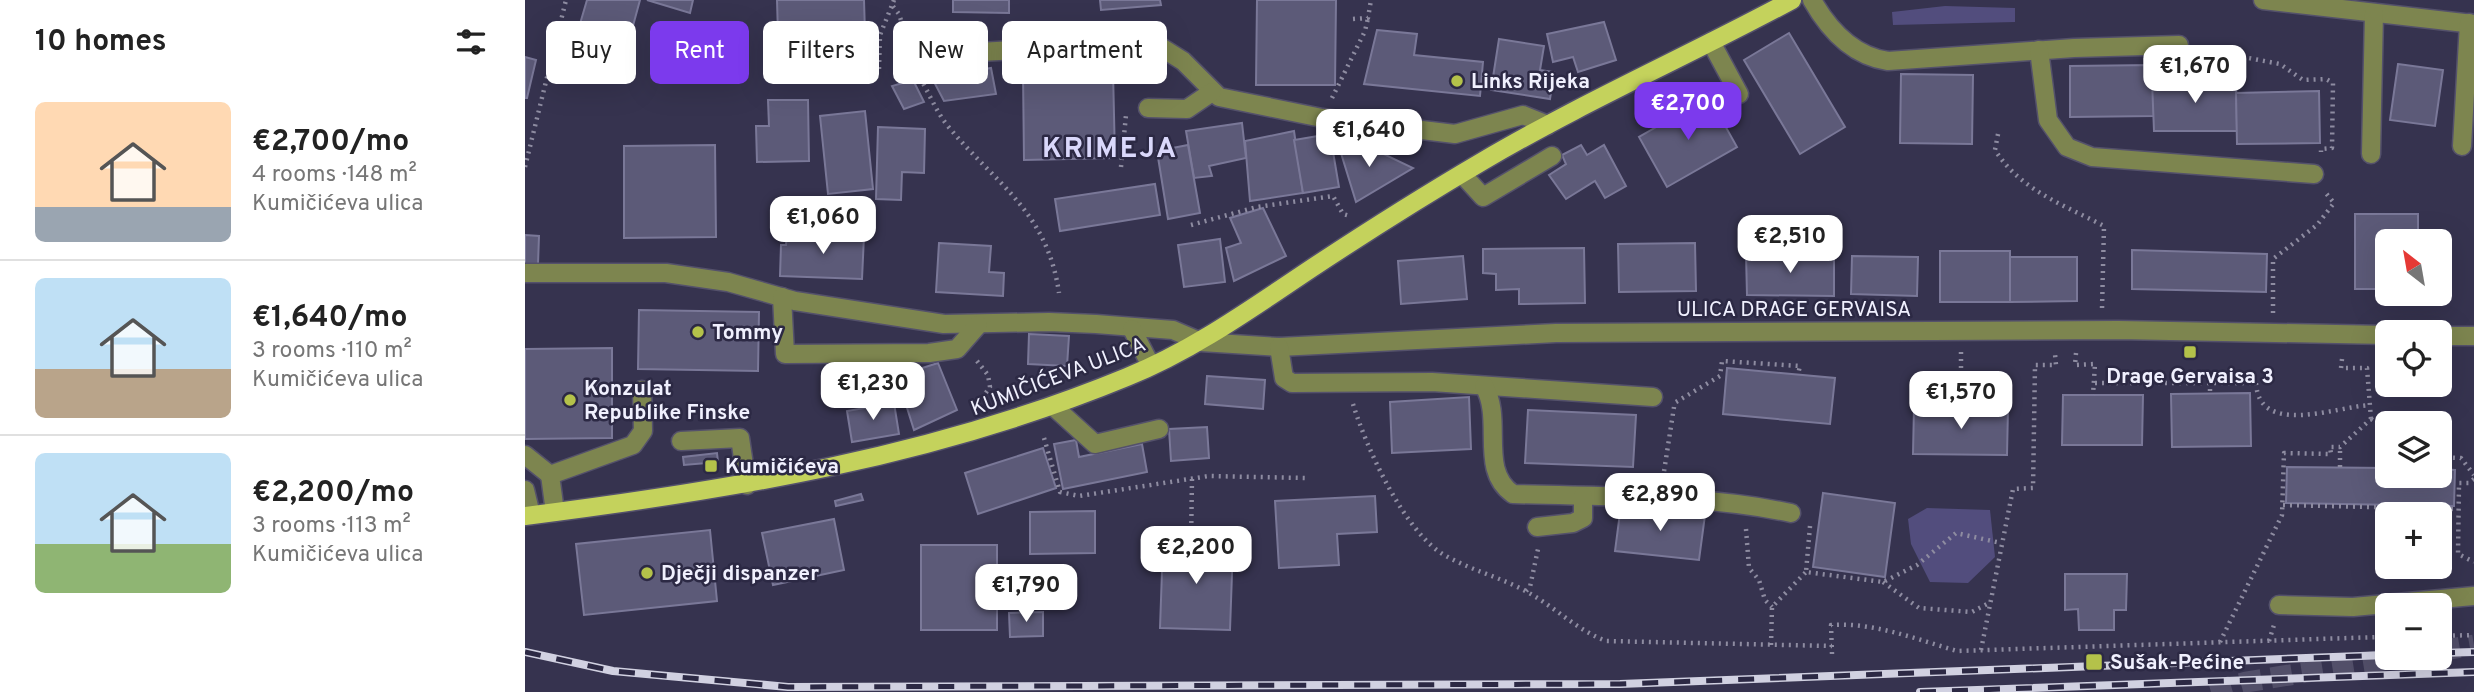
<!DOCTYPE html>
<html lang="en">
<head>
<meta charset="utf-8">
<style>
	:root { --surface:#fff; --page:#f2f2f2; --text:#222; --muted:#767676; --line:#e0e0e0; --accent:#7c3aed }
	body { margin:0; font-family:Overpass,sans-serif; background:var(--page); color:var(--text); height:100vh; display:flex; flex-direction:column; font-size:26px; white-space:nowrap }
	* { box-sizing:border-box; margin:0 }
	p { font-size:23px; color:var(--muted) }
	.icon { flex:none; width:38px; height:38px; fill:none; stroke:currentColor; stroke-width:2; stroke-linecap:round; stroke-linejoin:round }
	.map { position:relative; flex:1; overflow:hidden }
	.sheet { display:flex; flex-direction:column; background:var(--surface); width:525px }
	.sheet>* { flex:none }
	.hud { position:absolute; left:21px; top:21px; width:665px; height:63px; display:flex; gap:14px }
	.needle { width:46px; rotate:329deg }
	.fabs { position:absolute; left:1850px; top:229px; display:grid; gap:14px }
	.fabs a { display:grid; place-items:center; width:77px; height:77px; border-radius:10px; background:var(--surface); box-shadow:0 7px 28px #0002; font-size:35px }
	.price { position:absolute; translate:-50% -60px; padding:0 16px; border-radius:14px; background:#fff; color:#222; font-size:23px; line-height:46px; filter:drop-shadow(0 2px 4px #0008) }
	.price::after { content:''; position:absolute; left:50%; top:42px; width:21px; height:16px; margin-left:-10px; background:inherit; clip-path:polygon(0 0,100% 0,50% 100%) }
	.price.current { background:var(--accent); color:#fff }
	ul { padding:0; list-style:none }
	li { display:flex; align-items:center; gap:21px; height:175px; padding:0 35px }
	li+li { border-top:2px solid var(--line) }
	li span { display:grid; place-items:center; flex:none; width:196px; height:140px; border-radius:10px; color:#555 }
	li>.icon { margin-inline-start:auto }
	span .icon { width:84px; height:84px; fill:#fffc; stroke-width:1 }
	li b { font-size:30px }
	h2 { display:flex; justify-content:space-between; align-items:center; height:84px; padding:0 35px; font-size:30px }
	.chip { padding:0 24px; border-radius:10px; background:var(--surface); box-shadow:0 7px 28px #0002; font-size:24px; line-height:63px }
	.chip.current { background:var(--accent); color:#fff }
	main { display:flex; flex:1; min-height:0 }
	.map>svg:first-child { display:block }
</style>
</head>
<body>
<main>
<section class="sheet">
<h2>10 homes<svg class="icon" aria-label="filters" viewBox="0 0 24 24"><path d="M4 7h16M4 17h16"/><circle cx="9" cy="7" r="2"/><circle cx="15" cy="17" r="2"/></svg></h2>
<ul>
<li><span style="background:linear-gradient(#ffd9b3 75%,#9aa5b1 0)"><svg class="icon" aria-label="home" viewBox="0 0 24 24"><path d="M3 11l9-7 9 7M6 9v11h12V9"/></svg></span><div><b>€2,700/mo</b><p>4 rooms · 148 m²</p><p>Kumičićeva ulica</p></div></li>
<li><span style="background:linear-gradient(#bfe0f5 65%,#b9a48a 0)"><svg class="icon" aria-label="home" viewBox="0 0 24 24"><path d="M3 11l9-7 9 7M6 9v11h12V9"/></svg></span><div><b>€1,640/mo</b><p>3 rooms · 110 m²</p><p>Kumičićeva ulica</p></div></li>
<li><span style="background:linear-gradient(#bfe0f5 65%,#8fb573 0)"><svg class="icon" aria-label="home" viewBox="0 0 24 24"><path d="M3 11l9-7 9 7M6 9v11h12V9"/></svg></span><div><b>€2,200/mo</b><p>3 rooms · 113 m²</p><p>Kumičićeva ulica</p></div></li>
</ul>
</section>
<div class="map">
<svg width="1949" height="692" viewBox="0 0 1949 692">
	<rect width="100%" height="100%" fill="#36334f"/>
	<g fill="#524d7d">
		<path d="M1420,6L1490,8V22L1368,25L1367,12Z"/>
		<path d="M1402,508L1465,510L1470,557L1443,583L1405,582L1386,544L1383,519Z"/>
	</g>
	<g fill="#5c5a78" stroke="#7a7898" stroke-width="2">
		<path d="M62,0H115L102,48L52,34Z"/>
		<path d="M122,0H168L165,13Z"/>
		<path d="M252,0H339L341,67L254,70Z"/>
		<path d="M428,0H484V13L428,12Z"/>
		<path d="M575,0H635L636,5L576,10Z"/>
		<path d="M732,0H811L810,85H731Z"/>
		<path d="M1079,22L1091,60L1053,72L1048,57L1028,62L1022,34Z"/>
		<path d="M205,28L206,60L182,61V75L158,76L156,30Z"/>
		<path d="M852,30L892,34L889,55L958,62L955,96L839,84Z"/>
		<path d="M1264,33L1320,127L1275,154L1219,60Z"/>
		<path d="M974,39L1019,46L1015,70L1029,72L1025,99L966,90Z"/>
		<path d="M0,57L11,60L2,98H0Z"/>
		<path d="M1873,64L1918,70L1910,126L1865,120Z"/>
		<path d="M1627,65L1629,116L1545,117V66Z"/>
		<path d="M466,68L471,94L419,101L407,78Z"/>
		<path d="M588,71L590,158L499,160L498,73Z"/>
		<path d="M1376,74L1448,75L1447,144L1375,143Z"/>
		<path d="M1711,79L1712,131H1629L1627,80Z"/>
		<path d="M388,80L399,102L379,109L367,86Z"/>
		<path d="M1794,91L1795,143L1712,144L1711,93Z"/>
		<path d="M1184,97L1212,147L1142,187L1114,137Z"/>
		<path d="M243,100H283L284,161L232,162L231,126H244Z"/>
		<path d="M340,111L348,189L303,194L295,116Z"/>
		<path d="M717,123L721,158L684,166L687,176L669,178L661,131Z"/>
		<path d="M353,127L400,129L399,173L377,172L376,200L351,199Z"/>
		<path d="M769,131L778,193L725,201L720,141Z"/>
		<path d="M805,134L814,187L778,193L769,140Z"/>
		<path d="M812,140L844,147L888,168L831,202Z"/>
		<path d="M190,145L191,237L99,238V146Z"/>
		<path d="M663,145L675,213L643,219L632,151Z"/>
		<path d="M1056,145L1062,155L1079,145L1101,186L1080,198L1070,181L1041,199L1024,175L1041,164L1037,155Z"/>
		<path d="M630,184L635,215L535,231L530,199Z"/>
		<path d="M738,208L761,256L709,281L701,248L716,243L705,218Z"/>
		<path d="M1830,214H1893V242H1862V289H1830Z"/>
		<path d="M262,233L339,236L337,279L255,276L256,245H261Z"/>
		<path d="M0,235L14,236L13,264H0Z"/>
		<path d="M695,239L700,282L659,287L653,245Z"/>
		<path d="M414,243L466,246L464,272L479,273L478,296L411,292Z"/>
		<path d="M1170,243L1171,291L1094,292L1093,244Z"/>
		<path d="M1059,248L1060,303L994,304V289L971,290V274L958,273V249Z"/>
		<path d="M1607,250L1742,254L1741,292L1607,289Z"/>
		<rect x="1415" y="251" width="70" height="51"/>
		<path d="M1221,254H1309V296L1222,295Z"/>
		<path d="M938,256L942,299L876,304L873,261Z"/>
		<path d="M1327,256L1393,257L1392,296L1326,294Z"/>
		<path d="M1485,257H1552V301L1485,302Z"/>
		<path d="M114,310L234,312L233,371L113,369Z"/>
		<path d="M504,334L544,336L542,366L503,364Z"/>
		<path d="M87,348V438L0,439V349Z"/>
		<path d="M413,363L432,410L389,430L372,376Z"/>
		<path d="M1202,368L1310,378L1305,424L1198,414Z"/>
		<path d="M682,376L740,380L738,409L680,404Z"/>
		<path d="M1725,393L1726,446L1647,447L1646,394Z"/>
		<path d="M1538,395H1618L1617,445H1537Z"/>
		<path d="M944,397L946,449L867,453L865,402Z"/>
		<path d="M369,403L374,434L327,442L322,411Z"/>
		<path d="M1389,407L1483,408L1482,455L1388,454Z"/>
		<path d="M1003,410L1111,415L1108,467L1000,463Z"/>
		<path d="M682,427L684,458L646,461L644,429Z"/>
		<path d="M551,440L554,457L617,444L622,472L538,489L529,444Z"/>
		<path d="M518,448L531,488L453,514L440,473Z"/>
		<path d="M192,453L193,462L159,465L158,457Z"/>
		<path d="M1762,467L1862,468V476H1914V469L1930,470L1929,506L1761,503Z"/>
		<path d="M1298,493L1370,503L1360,577L1288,567Z"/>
		<path d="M336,494L338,500L311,506L310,501Z"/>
		<path d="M850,496L852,532L812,534L814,565L754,568L750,501Z"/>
		<path d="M1096,505L1180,515L1174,560L1090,551Z"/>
		<path d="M570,511V553L505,554V512Z"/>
		<path d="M309,519L319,570L248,585L237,533Z"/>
		<path d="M185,530L192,601L59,615L51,544Z"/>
		<path d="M638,543L708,545L705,630L635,628Z"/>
		<rect x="396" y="545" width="76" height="85"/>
		<path d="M1540,574H1602L1601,610H1589V630H1554L1553,609L1540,610Z"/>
		<path d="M518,612V636L485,637L484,613Z"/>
	</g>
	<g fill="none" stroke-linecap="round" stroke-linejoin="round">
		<g stroke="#524f69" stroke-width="21" stroke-dasharray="21 10" stroke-linecap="butt">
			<path d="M1914,651L1949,645"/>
			<path d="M1686,692L1721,682L1870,658"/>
		</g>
		<defs>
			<g id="minor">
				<path d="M1287,0C1304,30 1328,56 1363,61L1549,48L1654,45"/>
				<path d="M1738,0L1949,24"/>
				<path d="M1186,42L1214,94"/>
				<path d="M1514,50L1523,120L1542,147L1567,157L1789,174"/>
				<path d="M401,55L616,43L634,46L658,61L694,97L797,118L930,134L998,115L1023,125"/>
				<path d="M623,108L662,109L687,92"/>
				<path d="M1937,146L1944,23"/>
				<path d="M1846,154L1849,13"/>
				<path d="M937,174L958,197L1027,156"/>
				<path d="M0,273H141L203,282L270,301L419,324L524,322L571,324L648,330L676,342L754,347L1031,333L1593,330L1862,335"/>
				<path d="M257,297L260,354L404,353L432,349L453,325"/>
				<path d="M607,329L626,366"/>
				<path d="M1914,336H1949"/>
				<path d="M754,347L759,378L767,383L907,382L1128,397"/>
				<path d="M959,386C979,420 953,470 988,494C1081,497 1175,494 1266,513"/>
				<path d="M528,406L570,444L634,429"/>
				<path d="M156,441L215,438L222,485"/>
				<path d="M0,455L25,475"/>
				<path d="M0,490L6,515"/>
				<path d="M30,512L25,475L108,445L118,431L117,390"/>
				<path d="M1012,527L1048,523L1058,518V496"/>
				<path d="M1754,605L1828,607L1949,596"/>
			</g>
			<path id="major" d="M0,516C206,490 408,457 602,377C669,350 727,308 787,268C843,231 900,195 958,161C1058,102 1165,55 1267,0"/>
		</defs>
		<use href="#minor" stroke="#54516b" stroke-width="21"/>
		<use href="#major" stroke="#54516b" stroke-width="21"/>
		<g stroke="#8e8ca1" stroke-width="4.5" stroke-dasharray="2 5" stroke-linecap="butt">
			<path d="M369,0L367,5L374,14L383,43"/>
			<path d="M828,19L843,18L846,0"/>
			<path d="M1676,49L1755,64L1778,80L1801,79L1808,83L1807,148L1796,149V152"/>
			<path d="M354,69L355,35L367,5"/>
			<path d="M395,78C404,93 411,111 422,125C470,184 522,210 534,293"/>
			<path d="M807,98L840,31L843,18"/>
			<path d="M1473,134L1470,150C1495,190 1539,205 1579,226L1577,309"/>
			<path d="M0,167L41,0"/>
			<path d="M596,167L601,115"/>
			<path d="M666,225L732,207L808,196L818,214L825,216"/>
			<path d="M1748,313V259L1792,225L1809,203L1800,192"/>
			<path d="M1436,352V407"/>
			<path d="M1551,353L1550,365L1570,364L1568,395"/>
			<path d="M1817,359L1816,368H1842L1846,419"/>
			<path d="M452,361L463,375L465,387L453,404"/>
			<path d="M1685,382V394"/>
			<path d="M1570,383H1731C1734,437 1810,407 1845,405"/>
			<path d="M1151,402L1195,376L1197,361L1275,366L1273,374"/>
			<path d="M828,404C841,447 880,534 921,556C948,571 978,578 1004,593C1031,608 1052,630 1081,641L1307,646"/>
			<path d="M1846,419L1862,429"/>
			<path d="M519,438L535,492L554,496L684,476L782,478"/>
			<path d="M1914,457L1936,458L1949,475"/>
			<path d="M1815,467V447"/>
			<path d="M1138,478L1149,407"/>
			<path d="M1949,479L1944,483H1934L1933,554L1949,562"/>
			<path d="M1758,505L1933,509"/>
			<path d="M1285,526L1281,572L1358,582L1392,565L1431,533L1476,543"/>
			<path d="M1221,529L1224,568L1234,580L1240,600L1247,607"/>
			<path d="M666,544L667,478"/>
			<path d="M1358,582L1394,608L1447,612L1464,603"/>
			<path d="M1001,591L1005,587L1013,549"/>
			<path d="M1853,625L1854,637H1862"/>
			<path d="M1914,636L1949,635"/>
			<path d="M1744,641L1749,625"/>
			<path d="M1695,642L1757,515L1759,453L1806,454L1805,447H1815L1846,419"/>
			<path d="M1246,645L1247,607L1281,572"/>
			<path d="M1456,650L1488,489L1508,488L1510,365H1531L1530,354"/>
			<path d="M1307,654L1306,625C1348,622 1391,639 1432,651L1854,637"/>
		</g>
		<use href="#minor" stroke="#7d854f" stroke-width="18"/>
		<use href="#major" stroke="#c4d25c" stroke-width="18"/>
		<defs>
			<g id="rail">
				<path d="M0,652L88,671L263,687L1095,684L1862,655"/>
				<path d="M1914,653L1949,652"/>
				<path d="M1395,692L1949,672"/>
			</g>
		</defs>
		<use href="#rail" stroke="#d1d1e1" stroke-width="8"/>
		<use href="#rail" stroke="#2c2944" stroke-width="5" stroke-dasharray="16" stroke-linecap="butt"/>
	</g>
	<g fill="#b4c24a" stroke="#2c2944" stroke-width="2.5">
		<circle cx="932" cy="81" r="7"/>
		<circle cx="173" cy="332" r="7"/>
		<rect x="1658" y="345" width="14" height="14" rx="3.5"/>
		<circle cx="45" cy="400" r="7"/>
		<rect x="179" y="459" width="14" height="14" rx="3.5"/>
		<circle cx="122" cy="573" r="7"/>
		<rect x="1560" y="653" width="18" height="18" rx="3.5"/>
	</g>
	<g text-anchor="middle" stroke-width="5" stroke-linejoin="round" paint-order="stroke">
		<g font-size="21" font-weight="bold" fill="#f0f0fe" stroke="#2c2944" text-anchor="start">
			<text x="946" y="88">Links Rijeka</text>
			<text x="187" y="339">Tommy</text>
			<text x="1665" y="383" text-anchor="middle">Drage Gervaisa 3</text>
			<text x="59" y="395">Konzulat<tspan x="59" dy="24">Republike Finske</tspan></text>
			<text x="200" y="473">Kumičićeva</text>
			<text x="136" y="580">Dječji dispanzer</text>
			<text x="1585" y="669">Sušak-Pećine</text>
		</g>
		<g font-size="21" fill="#f0f0fe" stroke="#2c2944">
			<text x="1269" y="316">ULICA DRAGE GERVAISA</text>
			<text transform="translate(533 376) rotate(-21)" y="7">KUMIČIĆEVA ULICA</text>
		</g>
		<g font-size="28" font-weight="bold" letter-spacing="2" fill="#dad8fb" stroke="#2c2944">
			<text x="585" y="157">KRIMEJA</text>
		</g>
	</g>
</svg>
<div class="fabs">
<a><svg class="needle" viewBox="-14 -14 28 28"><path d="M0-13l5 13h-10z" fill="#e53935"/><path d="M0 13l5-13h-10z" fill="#767676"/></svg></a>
<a><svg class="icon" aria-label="locate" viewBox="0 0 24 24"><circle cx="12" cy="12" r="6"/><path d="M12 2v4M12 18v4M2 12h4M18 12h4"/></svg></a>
<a><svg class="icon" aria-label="layers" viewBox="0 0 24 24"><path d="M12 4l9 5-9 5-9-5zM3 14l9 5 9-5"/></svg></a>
<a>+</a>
<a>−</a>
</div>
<b class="price" style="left:1670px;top:105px">€1,670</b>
<b class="price current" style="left:1163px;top:142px">€2,700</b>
<b class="price" style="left:844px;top:169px">€1,640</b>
<b class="price" style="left:298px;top:256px">€1,060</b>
<b class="price" style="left:1265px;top:275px">€2,510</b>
<b class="price" style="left:348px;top:422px">€1,230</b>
<b class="price" style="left:1436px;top:431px">€1,570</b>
<b class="price" style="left:1135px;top:533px">€2,890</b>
<b class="price" style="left:671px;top:586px">€2,200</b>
<b class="price" style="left:501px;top:624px">€1,790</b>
<div class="hud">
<a class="chip">Buy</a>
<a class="chip current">Rent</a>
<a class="chip">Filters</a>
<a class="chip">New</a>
<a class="chip">Apartment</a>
</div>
</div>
</main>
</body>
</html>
